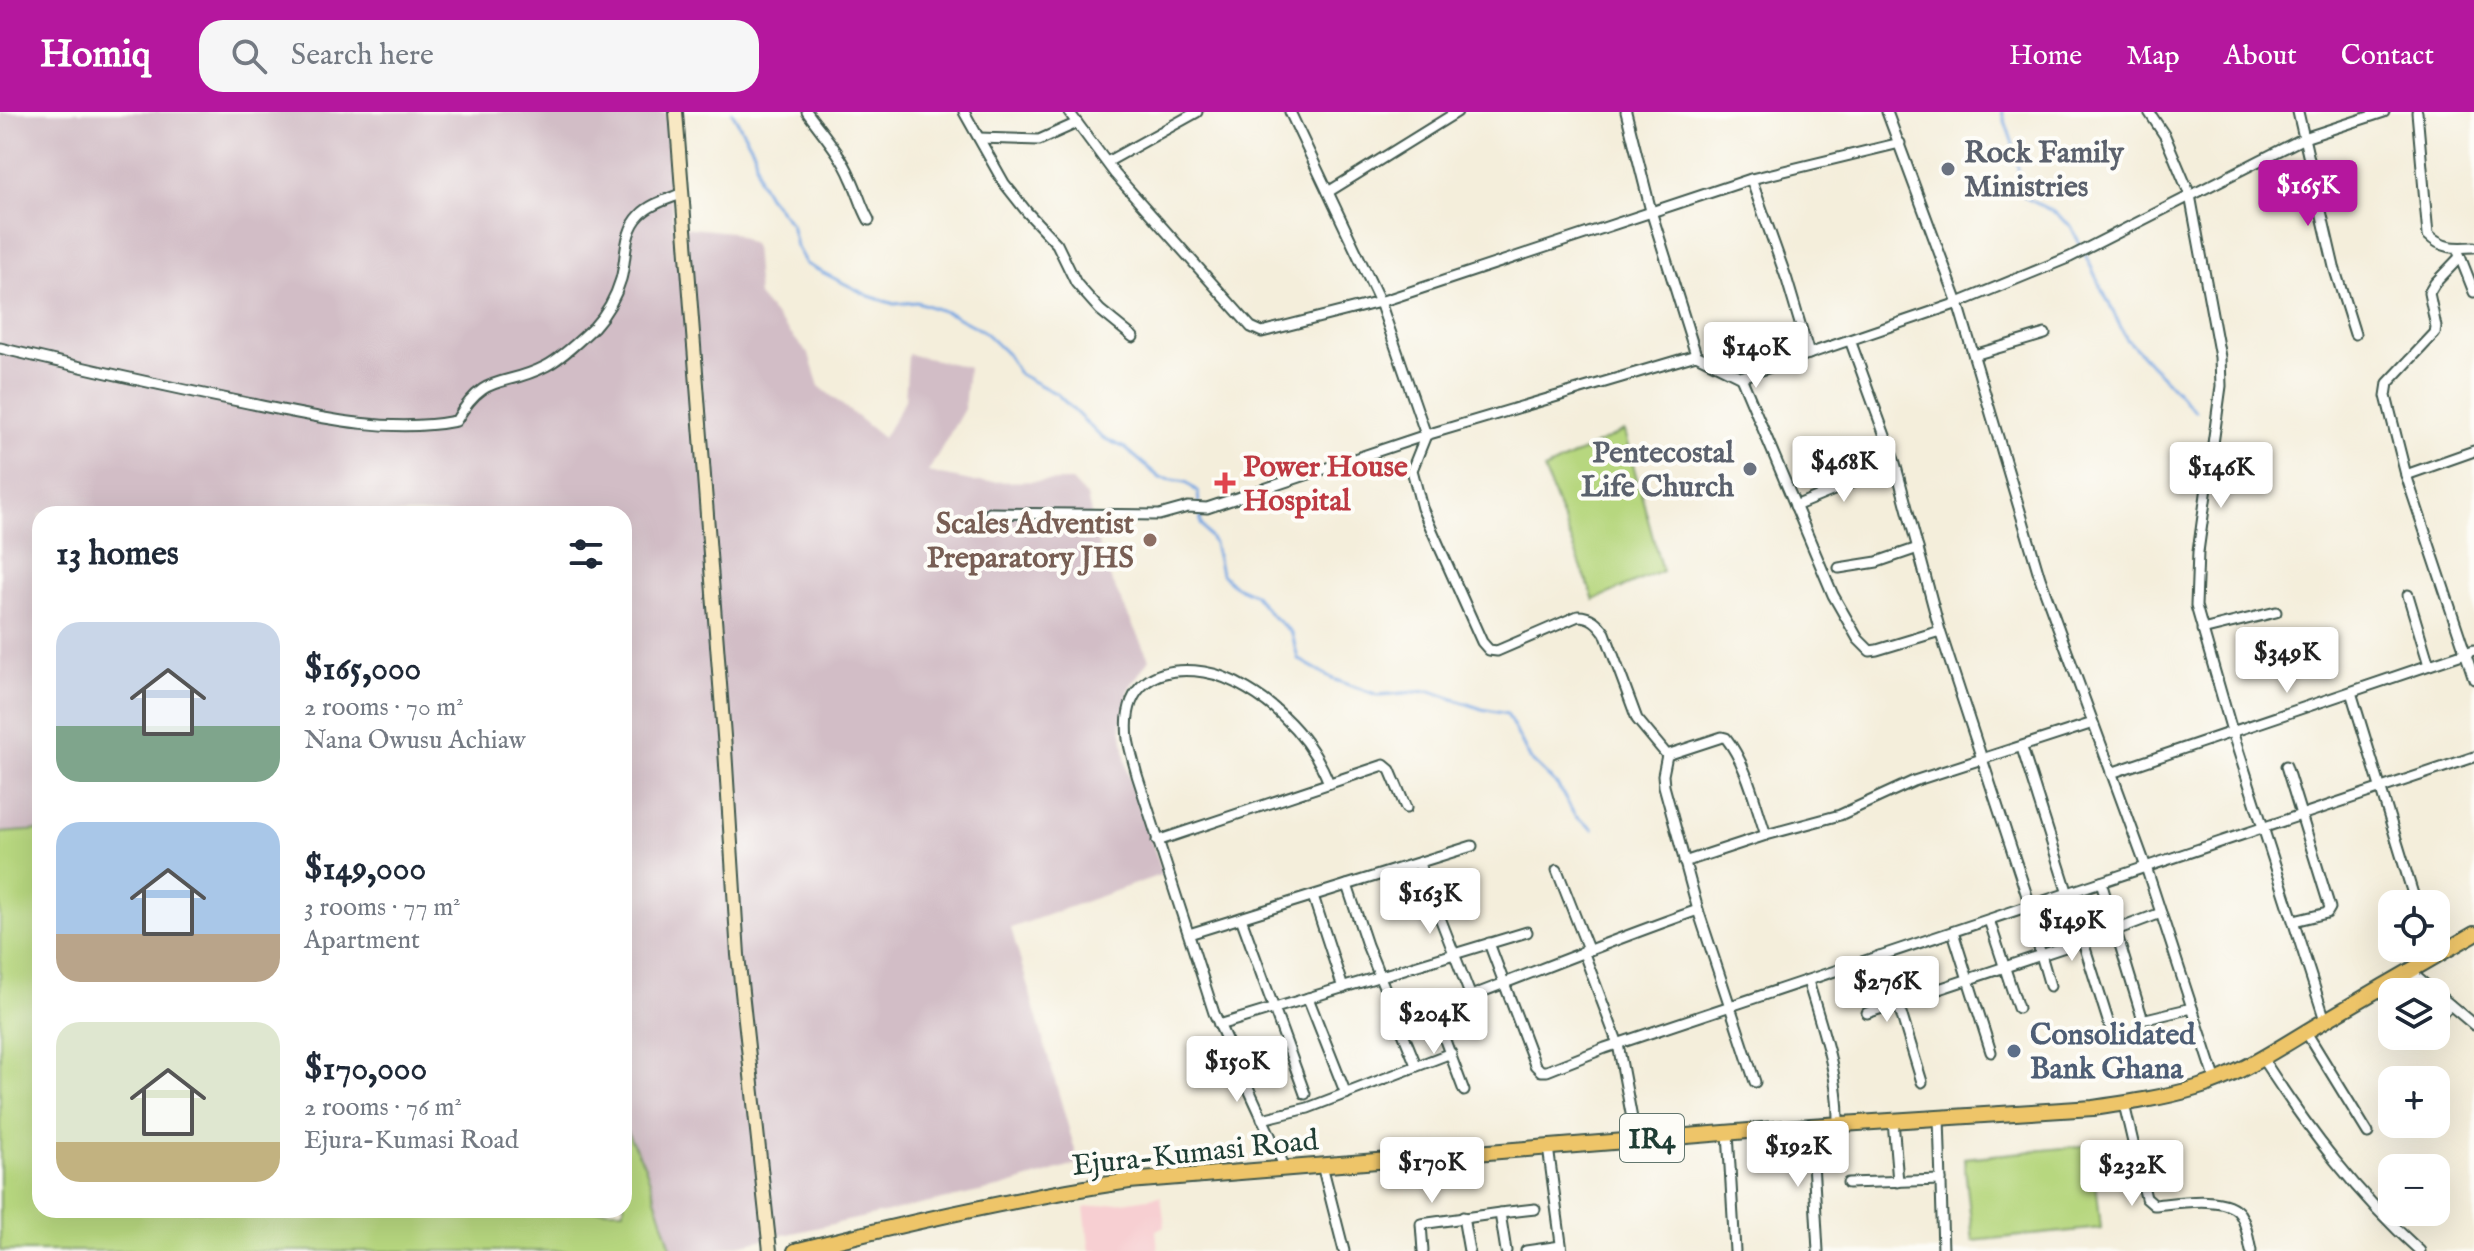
<!DOCTYPE html>
<html lang="en">
<head>
<meta charset="utf-8">
<style>
	:root { --surface:#fff; --page:#f6f6f7; --text:#1f2937; --muted:#747a83; --accent:#b5179e }
	body { margin:0; font-family:"IM FELL English",serif; background:var(--page); color:var(--text); height:100vh; display:flex; flex-direction:column; font-size:30px; white-space:nowrap }
	* { box-sizing:border-box; margin:0 }
	p { font-size:26px; color:var(--muted) }
	.icon { flex:none; width:44px; height:44px; fill:none; stroke:currentColor; stroke-width:2; stroke-linecap:round; stroke-linejoin:round }
	.map { position:relative; flex:1; overflow:hidden }
	.panel { position:absolute; left:32px; top:394px; width:600px; height:712px; display:flex; flex-direction:column; background:var(--surface); border-radius:24px; box-shadow:0 8px 32px #0002 }
	.panel>* { flex:none }
	.fabs { position:absolute; left:2378px; top:778px; display:grid; gap:16px }
	.fabs a { display:grid; place-items:center; width:72px; height:72px; border-radius:16px; background:var(--surface); box-shadow:0 8px 32px #0002; font-size:40px }
	.price { position:absolute; translate:-50% -68px; padding:0 18px; border-radius:8px; background:#fff; color:#222; font-size:26px; line-height:52px; filter:drop-shadow(0 2px 4px #0008) }
	.price::after { content:''; position:absolute; left:50%; top:48px; width:24px; height:18px; margin-left:-12px; background:inherit; clip-path:polygon(0 0,100% 0,50% 100%) }
	.price.on { background:var(--accent); color:#fff }
	ul { padding:0; list-style:none }
	li { display:flex; align-items:center; gap:24px; height:200px; padding:0 24px }
	li span { display:grid; place-items:center; flex:none; width:224px; height:160px; border-radius:24px; color:#555 }
	li>.icon { margin-inline-start:auto }
	span .icon { width:96px; height:96px; fill:#fffc; stroke-width:1 }
	li b { font-size:34px }
	h2 { display:flex; justify-content:space-between; align-items:center; height:96px; padding:0 24px; font-size:34px }
	header { display:flex; align-items:center; gap:48px; box-sizing:border-box; height:112px; padding:0 40px; background:var(--accent); color:#fff }
	header strong { font-size:38px }
	nav { display:flex; gap:44px; margin-inline-start:auto; font-size:28px }
	.search { width:560px; height:72px; background:var(--page); display:flex; align-items:center; gap:20px; box-sizing:border-box; padding:0 28px; border-radius:24px; color:var(--muted); font-size:30px }
	.map>svg:first-child { display:block }
</style>
</head>
<body>
<header>
<strong>Homiq</strong>
<div class="search"><svg class="icon" aria-label="search" viewBox="0 0 24 24"><circle cx="10" cy="10" r="6"/><path d="M15 15l6 6"/></svg>Search here</div>
<nav><a>Home</a><a>Map</a><a>About</a><a>Contact</a></nav>
</header>
<div class="map">
<svg width="2474" height="1139" viewBox="0 0 2474 1139">
	<rect width="100%" height="100%" fill="#fdfcf7"/>
	<filter id="ink" filterUnits="userSpaceOnUse"><feTurbulence type="fractalNoise" baseFrequency=".0125" numOctaves="2"/><feDisplacementMap in="SourceGraphic" scale="16" xChannelSelector="R" yChannelSelector="G"/><feConvolveMatrix kernelMatrix="1 2 1 2 8 2 1 2 1" color-interpolation-filters="sRGB"/></filter>
	<filter id="wash" filterUnits="userSpaceOnUse"><feTurbulence type="fractalNoise" baseFrequency=".006" numOctaves="4" result="noise"/><feDisplacementMap in="SourceGraphic" scale="32" xChannelSelector="R" yChannelSelector="G"/><feGaussianBlur stdDeviation="1.8" result="paint"/><feColorMatrix in="noise" values="0 0 0 0 0 0 0 0 0 0 0 0 0 0 0 0 0 1.4 0 .05"/><feComposite in="paint" operator="in"/></filter>
	<g filter="url(#wash)">
		<rect width="100%" height="100%" fill="#f4eedb"/>
		<path fill="#f7cfd2" d="M1161,1084L1165,1114L1156,1118L1158,1139H1090L1084,1096Z"/>
		<path fill="#d2bdc6" d="M0,0H666L673,114L731,120L754,133L758,184L809,243L819,274L883,326L905,288L908,242L968,255L964,297L928,360L975,370L1072,369L1087,385L1103,451L1149,547L1130,575L1121,612L1127,659L1163,762L1011,816L1079,1052L1002,1075L711,1139H672L645,1054L624,1015V402H40V718L0,721Z"/>
		<g fill="#b7d77f" stroke="#6b8a5a" stroke-width="2">
			<path d="M1624,319L1662,459L1594,488L1544,358Z"/>
			<path d="M40,718V1098H624V1015L645,1054L672,1139H0V721Z"/>
			<path d="M2092,1033L2101,1116L1973,1129L1964,1046Z"/>
		</g>
		<g fill="none" stroke-linecap="round" stroke-linejoin="round">
			<g stroke="#78a7e2" stroke-width="3">
				<path d="M732,0L754,39L759,68L768,84L791,112L796,134L806,152L869,184L894,192L917,190L951,202L983,219L1007,242L1019,262L1057,282L1101,325L1125,336L1160,366L1186,370L1198,380L1199,392"/>
				<path d="M2002,0L2013,32L2024,85L2054,100L2071,114L2126,226L2195,299"/>
				<path d="M1200,399L1201,412L1214,431L1221,461L1233,473L1254,482L1271,503L1292,521L1298,547L1335,568L1378,583L1430,579L1482,597L1507,602L1530,647L1558,674L1575,704L1593,717"/>
			</g>
		</g>
	</g>
	<g filter="url(#ink)">
		<g fill="none" stroke-linecap="round" stroke-linejoin="round">
			<defs>
				<g id="street">
					<path d="M807,0C822,21 841,42 851,66C858,80 861,94 869,108"/>
					<path d="M964,0L1004,71L1027,100L1057,132L1076,171L1100,198L1133,225"/>
					<path d="M1069,0L1115,62L1251,215L1262,220L1380,190L1751,67L1900,31"/>
					<path d="M1290,0L1380,190L1426,323L1412,358L1422,396L1482,530L1489,538L1497,539L1578,504C1591,504 1598,511 1605,521L1637,607L1667,643L1663,663L1664,674L1698,798L1755,970"/>
					<path d="M1626,0L1651,99L1696,243"/>
					<path d="M1887,0L1958,191L2040,466L2146,755L2216,969"/>
					<path d="M2149,0L2165,24L2190,83L2220,245L2221,274L2198,440L2196,494L2232,619L2325,908"/>
					<path d="M2298,0L2334,155L2355,222"/>
					<path d="M2417,0L2428,123C2442,137 2456,136 2474,135"/>
					<path d="M979,26L1039,28L1077,11"/>
					<path d="M1107,50L1197,0"/>
					<path d="M1751,67L1787,168L1809,242"/>
					<path d="M1328,80L1457,0"/>
					<path d="M2459,142L2474,180"/>
					<path d="M2460,145L2435,171L2429,181L2436,215L2435,221L2388,271L2386,284L2406,363L2474,567"/>
					<path d="M1850,228L1895,351L1940,519L2030,793"/>
					<path d="M0,236C79,255 159,273 238,289C308,303 385,323 456,309C486,258 502,277 546,254C563,245 580,228 594,215C606,202 616,184 621,167C627,146 623,120 640,103C650,92 669,87 683,81"/>
					<path d="M1974,243L2045,222"/>
					<path d="M1741,265L1833,483L1858,527L1870,539L1877,538L1940,519"/>
					<path d="M2406,363L2474,339"/>
					<path d="M1795,394L1880,359"/>
					<path d="M990,401L1159,403L1188,395L1207,396L1426,323L1696,243L1741,265L1958,191L2070,145L2304,26L2384,0"/>
					<path d="M1839,456L1877,450L1918,436"/>
					<path d="M2408,483L2429,553"/>
					<path d="M2202,518L2276,500"/>
					<path d="M2351,580L2416,792"/>
					<path d="M2022,636L2109,912"/>
					<path d="M1667,643L1722,625L1726,626C1747,653 1755,691 1766,723"/>
					<path d="M2286,654L2330,796L2327,801L2294,809"/>
					<path d="M2111,661L2474,538"/>
					<path d="M1157,729L1384,653L1390,658L1406,696"/>
					<path d="M1684,750L1766,723L1840,703L1914,669L2093,611"/>
					<path d="M1419,752L1471,885"/>
					<path d="M1557,758L1588,837"/>
					<path d="M2101,770L2142,905L2146,907L2192,896"/>
					<path d="M1347,773L1367,833L1416,953"/>
					<path d="M1313,784L1343,876"/>
					<path d="M2027,794L2050,874"/>
					<path d="M1241,806L1305,982"/>
					<path d="M1989,808L2018,896"/>
					<path d="M1953,820L1991,940"/>
					<path d="M1189,822L1472,734"/>
					<path d="M1489,831L1535,953L1541,959H1547L1605,936L2474,645"/>
					<path d="M1583,839L1618,932L1636,1028"/>
					<path d="M1879,844L1898,891L1922,970"/>
					<path d="M2408,858L2434,880"/>
					<path d="M1808,869C1822,917 1839,961 1838,1012"/>
					<path d="M2436,881L2474,913"/>
					<path d="M1308,886L1346,982"/>
					<path d="M1434,899L1464,979"/>
					<path d="M1867,901L2116,818L2161,801"/>
					<path d="M2436,908L2450,893"/>
					<path d="M1399,911C1499,875 1597,833 1698,798"/>
					<path d="M1219,913L1527,820"/>
					<path d="M2306,920L2368,1021"/>
					<path d="M2262,946C2308,1017 2357,1083 2420,1139"/>
					<path d="M2124,992L2146,1086L2154,1093C2176,1091 2227,1082 2240,1102C2247,1112 2248,1127 2251,1139"/>
					<path d="M1939,1005L1943,1139"/>
					<path d="M1262,1007L1308,996L1451,941"/>
					<path d="M1893,1008L1898,1070"/>
					<path d="M1811,1014L1818,1139"/>
					<path d="M1728,1021L1735,1139"/>
					<path d="M1548,1035L1562,1139"/>
					<path d="M1322,1053L1344,1139"/>
					<path d="M1285,1056L1214,901L1137,663C1134,651 1130,639 1128,627C1122,573 1155,553 1204,560C1231,564 1265,586 1284,605C1304,624 1319,646 1329,671"/>
					<path d="M1848,1071L1941,1068"/>
					<path d="M1463,1105L1469,1139"/>
					<path d="M1423,1139L1421,1112L1500,1101"/>
					<path d="M1506,1139L1500,1101L1535,1097"/>
					<path d="M1526,1139L1561,1134"/>
				</g>
				<path id="secondary" d="M676,0L725,637L738,843L770,1139"/>
				<path id="primary" d="M795,1139C906,1111 1016,1086 1129,1069L1811,1014L2093,996C2127,991 2163,986 2196,976C2243,962 2284,932 2326,908C2375,879 2425,850 2474,822"/>
			</defs>
			<use href="#street" stroke="#3f584d" stroke-width="13"/>
			<use href="#secondary" stroke="#3f584d" stroke-width="16"/>
			<use href="#primary" stroke="#3f584d" stroke-width="18"/>
			<use href="#street" stroke="#fff" stroke-width="9"/>
			<use href="#secondary" stroke="#f8e8c3" stroke-width="12"/>
			<use href="#primary" stroke="#eec569" stroke-width="14"/>
		</g>
	</g>
	<g fill="#6b7280" stroke="#fdfcf7" stroke-width="3">
		<circle cx="1948" cy="57" r="8"/>
		<circle cx="1750" cy="357" r="8"/>
	</g>
	<path fill="#e0444e" stroke="#fdfcf7" stroke-width="3" d="M1221 359h8v8h8v8h-8v8h-8v-8h-8v-8h8z"/>
	<circle fill="#8d6e63" stroke="#fdfcf7" stroke-width="3" cx="1150" cy="428" r="8"/>
	<circle fill="#5c6f8a" stroke="#fdfcf7" stroke-width="3" cx="2014" cy="939" r="8"/>
	<g text-anchor="middle" stroke-width="8" stroke-linejoin="round" paint-order="stroke">
		<rect fill="#fdfcf7" stroke="#62766e" stroke-width="2" x="1620" y="1002" width="64" height="48" rx="6"/>
		<g font-size="28" font-weight="bold" fill="#1f3d34">
			<text x="1652" y="1036">IR4</text>
		</g>
		<g font-size="30" font-weight="bold" fill="#5b616d" stroke="#fdfcf7" text-anchor="start">
			<text x="1964" y="50">Rock Family<tspan x="1964" dy="34">Ministries</tspan></text>
			<text x="1734" y="350" text-anchor="end">Pentecostal<tspan x="1734" dy="34">Life Church</tspan></text>
		</g>
		<g font-size="30" font-weight="bold" fill="#be3a42" stroke="#fdfcf7" text-anchor="start">
			<text x="1243" y="364">Power House<tspan x="1243" dy="34">Hospital</tspan></text>
		</g>
		<g font-size="30" font-weight="bold" fill="#785e54" stroke="#fdfcf7" text-anchor="end">
			<text x="1134" y="421">Scales Adventist<tspan x="1134" dy="34">Preparatory JHS</tspan></text>
		</g>
		<g font-size="30" font-weight="bold" fill="#4e5e75" stroke="#fdfcf7" text-anchor="start">
			<text x="2030" y="932">Consolidated<tspan x="2030" dy="34">Bank Ghana</tspan></text>
		</g>
		<g font-size="30" fill="#1f3d34" stroke="#fdfcf7">
			<text transform="translate(1195 1040) rotate(-6)" y="10">Ejura-Kumasi Road</text>
		</g>
	</g>
</svg>
<div class="fabs">
<a><svg class="icon" aria-label="locate" viewBox="0 0 24 24"><circle cx="12" cy="12" r="6"/><path d="M12 2v4M12 18v4M2 12h4M18 12h4"/></svg></a>
<a><svg class="icon" aria-label="layers" viewBox="0 0 24 24"><path d="M12 4l9 5-9 5-9-5zM3 14l9 5 9-5"/></svg></a>
<a>+</a>
<a>−</a>
</div>
<b class="price on" style="left:2308px;top:116px">$165K</b>
<b class="price" style="left:1756px;top:278px">$140K</b>
<b class="price" style="left:1844px;top:392px">$468K</b>
<b class="price" style="left:2221px;top:398px">$146K</b>
<b class="price" style="left:2287px;top:583px">$349K</b>
<b class="price" style="left:1430px;top:824px">$163K</b>
<b class="price" style="left:2072px;top:851px">$149K</b>
<b class="price" style="left:1887px;top:912px">$276K</b>
<b class="price" style="left:1434px;top:944px">$204K</b>
<b class="price" style="left:1237px;top:992px">$150K</b>
<b class="price" style="left:1798px;top:1077px">$192K</b>
<b class="price" style="left:1432px;top:1093px">$170K</b>
<b class="price" style="left:2132px;top:1096px">$232K</b>
<section class="panel">
<h2>13 homes<svg class="icon" aria-label="filters" viewBox="0 0 24 24"><path d="M4 7h16M4 17h16"/><circle cx="9" cy="7" r="2"/><circle cx="15" cy="17" r="2"/></svg></h2>
<ul>
<li><span style="background:linear-gradient(#c9d6e8 65%,#7fa58c 0)"><svg class="icon" aria-label="home" viewBox="0 0 24 24"><path d="M3 11l9-7 9 7M6 9v11h12V9"/></svg></span><div><b>$165,000</b><p>2 rooms · 70 m²</p><p>Nana Owusu Achiaw</p></div></li>
<li><span style="background:linear-gradient(#a9c7e8 70%,#b9a48a 0)"><svg class="icon" aria-label="home" viewBox="0 0 24 24"><path d="M3 11l9-7 9 7M6 9v11h12V9"/></svg></span><div><b>$149,000</b><p>3 rooms · 77 m²</p><p>Apartment</p></div></li>
<li><span style="background:linear-gradient(#dfe7d0 75%,#c2b280 0)"><svg class="icon" aria-label="home" viewBox="0 0 24 24"><path d="M3 11l9-7 9 7M6 9v11h12V9"/></svg></span><div><b>$170,000</b><p>2 rooms · 76 m²</p><p>Ejura-Kumasi Road</p></div></li>
</ul>
</section>
</div>
</body>
</html>
